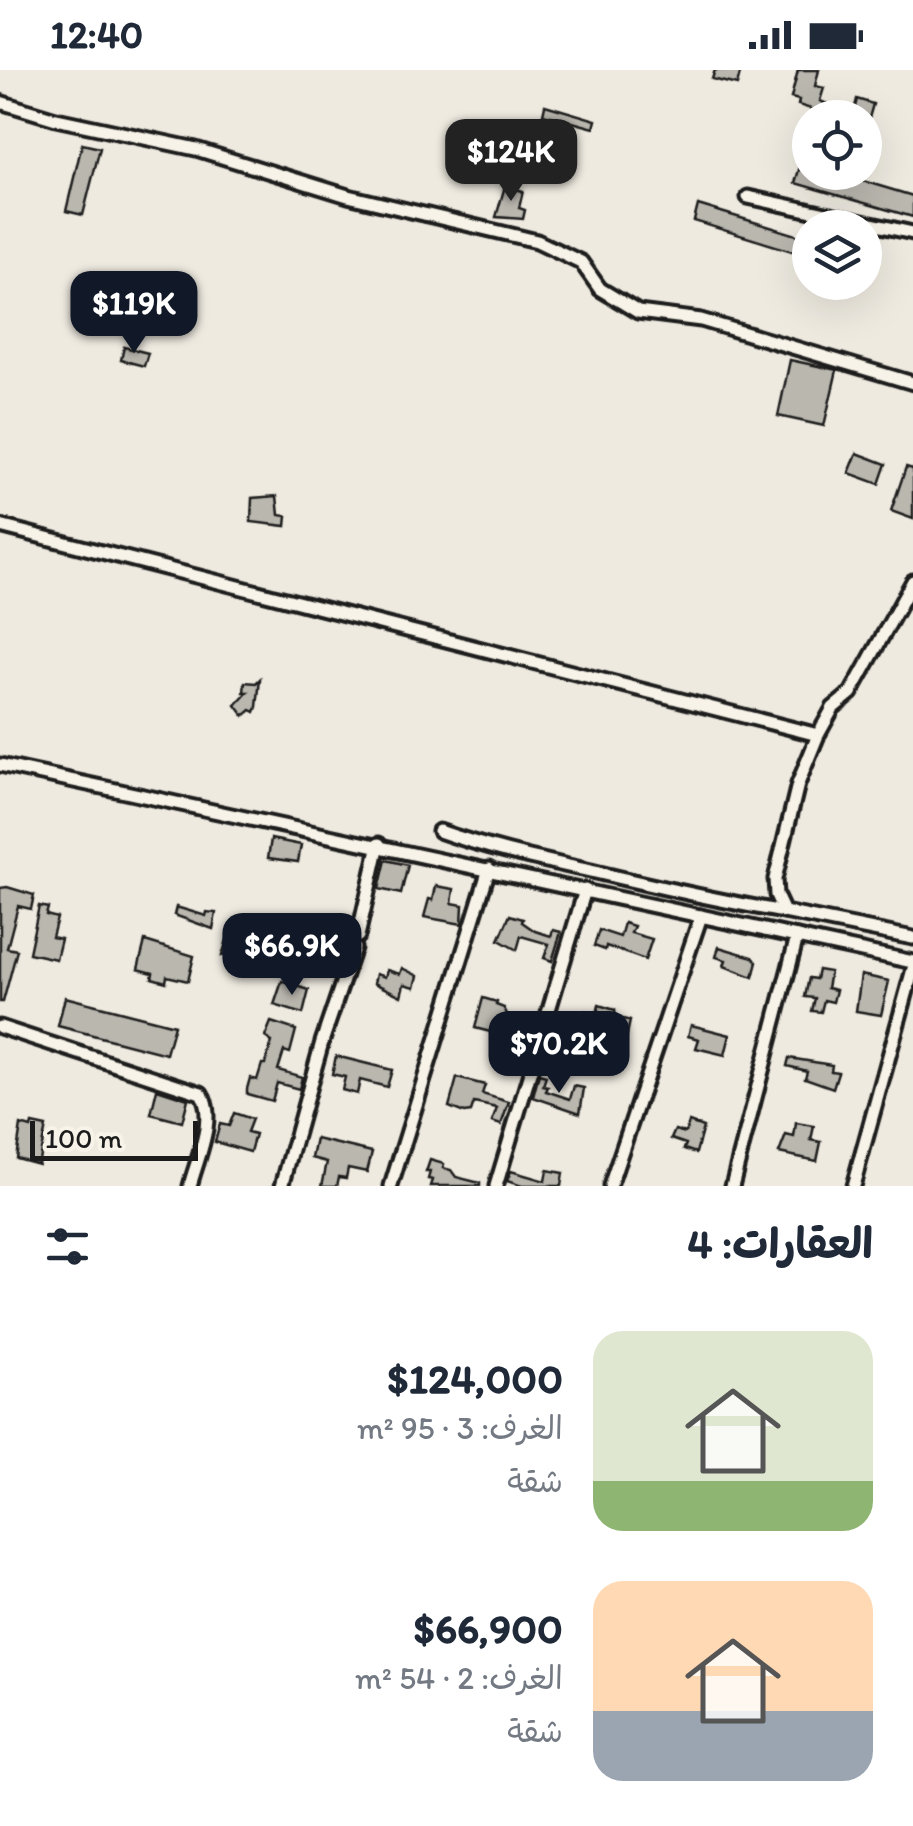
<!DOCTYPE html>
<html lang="ar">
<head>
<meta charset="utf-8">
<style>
	:root { --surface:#fff; --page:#f2f2f3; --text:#1f2937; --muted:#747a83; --accent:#111827 }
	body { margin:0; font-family:Itim,"Playpen Sans Arabic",sans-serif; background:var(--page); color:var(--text); direction:rtl; height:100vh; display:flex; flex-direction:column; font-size:38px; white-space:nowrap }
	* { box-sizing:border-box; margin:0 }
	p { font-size:32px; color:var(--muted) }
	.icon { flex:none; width:55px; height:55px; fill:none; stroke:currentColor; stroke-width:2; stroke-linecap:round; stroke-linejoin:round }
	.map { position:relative; height:1116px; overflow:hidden; direction:ltr }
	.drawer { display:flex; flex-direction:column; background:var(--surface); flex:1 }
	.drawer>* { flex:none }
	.fabs { position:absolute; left:792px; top:30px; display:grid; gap:20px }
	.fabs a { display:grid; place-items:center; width:90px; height:90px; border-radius:50%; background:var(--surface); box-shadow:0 10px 40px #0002; font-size:50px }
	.scale { position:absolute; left:30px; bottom:25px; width:168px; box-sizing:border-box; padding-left:10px; border:5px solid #1c1c1c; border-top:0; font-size:28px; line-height:35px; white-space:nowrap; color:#1c1c1c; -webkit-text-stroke:8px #f7f3e8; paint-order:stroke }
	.price { position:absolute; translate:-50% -85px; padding:0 22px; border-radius:20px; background:var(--accent); color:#fff; font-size:32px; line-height:65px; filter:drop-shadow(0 2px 5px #0008) }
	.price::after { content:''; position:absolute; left:50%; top:60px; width:30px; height:22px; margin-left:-15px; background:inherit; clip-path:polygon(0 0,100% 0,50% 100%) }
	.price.active { background:#222; color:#fff }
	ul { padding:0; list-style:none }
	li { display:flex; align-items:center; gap:30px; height:250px; padding:0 40px }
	li span { display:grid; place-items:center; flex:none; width:280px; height:200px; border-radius:30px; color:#555 }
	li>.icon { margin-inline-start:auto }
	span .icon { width:120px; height:120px; fill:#fffc; stroke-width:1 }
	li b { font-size:42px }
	h2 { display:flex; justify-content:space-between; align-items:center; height:120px; padding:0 40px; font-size:42px }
	.status { display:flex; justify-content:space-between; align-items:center; height:70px; padding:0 50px; background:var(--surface); direction:ltr }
	.status svg { height:28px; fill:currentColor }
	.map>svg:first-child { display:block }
</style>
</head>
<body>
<div class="status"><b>12:40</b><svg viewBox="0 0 49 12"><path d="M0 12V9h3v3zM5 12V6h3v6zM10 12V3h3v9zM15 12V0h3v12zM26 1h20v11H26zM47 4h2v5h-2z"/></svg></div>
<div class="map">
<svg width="913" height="1116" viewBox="0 0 913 1116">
	<rect width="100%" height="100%" fill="#eeeae0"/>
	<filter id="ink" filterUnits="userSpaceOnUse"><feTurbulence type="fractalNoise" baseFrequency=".01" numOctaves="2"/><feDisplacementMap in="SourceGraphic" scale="20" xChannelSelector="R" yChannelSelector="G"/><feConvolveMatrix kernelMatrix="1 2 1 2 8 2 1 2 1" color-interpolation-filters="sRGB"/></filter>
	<g filter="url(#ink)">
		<g fill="#bab7af" stroke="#1c1c1c" stroke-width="2.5">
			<path d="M715,0H741L737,15L712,9Z"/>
			<path d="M798,0H819L815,16L824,18L820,31L825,33L854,41L857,29L873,34L869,48H840L798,35L799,30L791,28Z"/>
			<path d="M545,35L596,50L594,58L543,44Z"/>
			<path d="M82,74L100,78L83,145L66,141Z"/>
			<path d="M801,93L810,96V102H833L913,126V147L795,113Z"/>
			<path d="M505,116L523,121L519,138L525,140L523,149L496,147Z"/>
			<path d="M698,135L810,169L805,185L694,151Z"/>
			<path d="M124,277L148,283L144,296L121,290Z"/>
			<path d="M790,290L837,300L824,356L778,346Z"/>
			<path d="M857,383L886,394L879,414L849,403Z"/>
			<path d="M906,397L913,399V449L891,441Z"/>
			<path d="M277,426L279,445L287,446L286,456L251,452L252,428Z"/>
			<path d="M260,609L257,637L255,642L251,640L244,646L236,635L248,622H244L245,612L256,613Z"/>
			<path d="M271,769L301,775L298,792L268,788Z"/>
			<path d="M386,790L408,795L401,824L379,819Z"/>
			<path d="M436,816L454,819L452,833L463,835L462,854L424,847L429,829L433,830Z"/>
			<path d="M7,817L34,825L31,839L18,836L7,878L17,880L3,932H0V818Z"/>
			<path d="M39,836L48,838L46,845L57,848L52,867L61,869L56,889L29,883Z"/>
			<path d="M176,837L206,846L207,842L216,843L213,859L174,845Z"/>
			<path d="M510,845L523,849L522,852L535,861L551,866L553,860L561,862L552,891L544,888L549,874L521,866L517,880L499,870Z"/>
			<path d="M624,853L634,856L631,863L652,869L645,890L606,876L605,880L594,876L599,860L620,867Z"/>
			<path d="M231,857H242L243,882L222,886Z"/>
			<path d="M320,864L334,868L330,880L322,877L315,899L289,891L297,865L318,872Z"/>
			<path d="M145,871L194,886L188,911L167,906L166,912L152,908L153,903L138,899Z"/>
			<path d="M719,877L753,887L757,892L753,907L724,896L726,890L716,887Z"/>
			<path d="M402,898L418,906L415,917L404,914L401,926L374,913L376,904L385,907L387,900L400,904Z"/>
			<path d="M818,900L830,902L827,918L836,920L833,932L824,930L821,942L812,941L815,928L805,927L809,908L816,909Z"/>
			<path d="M861,905L889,911L881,945L856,941Z"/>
			<path d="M282,911L309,920L303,944L274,935Z"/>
			<path d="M65,927L174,955L166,984L58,956Z"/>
			<path d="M483,928L497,932L496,935L504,938L508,946L518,949L517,953L530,955L527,971L517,970L519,962L500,956L498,964L475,958Z"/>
			<path d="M599,935L615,940L616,947L630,951L625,974L594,965L582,955L586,941L597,944Z"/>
			<path d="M271,952L296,960L290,983L284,981L278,1000L302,1007L299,1019L277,1013L272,1031L247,1024V1019L250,1008L257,1010L262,994H265L272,972L265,967Z"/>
			<path d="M691,955L730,965L725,985L696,978L699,969L688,966Z"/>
			<path d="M336,986L392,1000L387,1017L360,1010L357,1024L342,1020L345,1007L332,1004Z"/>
			<path d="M789,988L832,995L831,1001L838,1002L833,1018L805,1008L807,1001L787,996Z"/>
			<path d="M539,1004L546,1006L543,1016L548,1017L546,1021L570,1029L574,1016L584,1018L580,1043L533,1027Z"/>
			<path d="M457,1008L485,1015L482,1024L509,1032L501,1055L492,1052L497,1038L474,1033L471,1042L464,1043L449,1037Z"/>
			<path d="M157,1019L188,1029L182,1052L151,1044Z"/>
			<path d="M234,1043L252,1049L247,1062L255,1064L250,1082L215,1072L220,1054L229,1056Z"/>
			<path d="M689,1052L703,1057L696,1083L684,1079L686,1074L671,1069L675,1060L685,1063Z"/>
			<path d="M796,1053L814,1056L811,1070L821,1072L817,1091L779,1083L786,1065L794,1067Z"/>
			<path d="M32,1054L46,1057L38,1094L16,1088L21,1055L31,1058Z"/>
			<path d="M316,1069L372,1082L367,1102L348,1098L346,1108L339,1107L337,1116H322L327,1092L312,1088Z"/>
			<path d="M430,1090L444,1094L443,1098L451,1100L456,1107L480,1113V1116H431L433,1110L428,1109L430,1102H426Z"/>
			<path d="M547,1100L563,1103L561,1116H522L507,1111L511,1101L545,1111Z"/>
		</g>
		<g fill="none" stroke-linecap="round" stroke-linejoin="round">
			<defs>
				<g id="minor">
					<path d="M0,32L56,49L196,79L348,126L537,171L581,192L600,219L638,242L701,250L913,313"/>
					<path d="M748,127L913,163"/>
					<path d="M0,456L818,665"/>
					<path d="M913,511L851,623L833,638L818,665L798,714L775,809L776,825L784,842L913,868"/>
					<path d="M0,695L913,892"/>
					<path d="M439,761C490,779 542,790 595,802C658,817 720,831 784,842"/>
					<path d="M358,866L379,774"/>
					<path d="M0,957L201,1023C217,1047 197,1089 190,1116"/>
					<path d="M282,1116L322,972L354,878"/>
					<path d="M391,1116L489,799"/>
					<path d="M496,1116L585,820"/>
					<path d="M610,1116L701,846"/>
					<path d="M732,1116L797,867"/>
					<path d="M853,1116L913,899"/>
				</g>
			</defs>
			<use href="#minor" stroke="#1c1c1c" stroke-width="19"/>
			<use href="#minor" stroke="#f7f3e8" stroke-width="11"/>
		</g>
	</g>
</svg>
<div class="fabs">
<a><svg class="icon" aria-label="locate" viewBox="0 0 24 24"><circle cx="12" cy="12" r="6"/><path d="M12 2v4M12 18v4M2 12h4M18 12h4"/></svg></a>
<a><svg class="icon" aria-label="layers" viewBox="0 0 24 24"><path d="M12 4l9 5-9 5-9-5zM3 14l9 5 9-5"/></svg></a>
</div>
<div class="scale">100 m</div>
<b class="price active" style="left:511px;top:134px">$124K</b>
<b class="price" style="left:134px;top:286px">$119K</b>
<b class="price" style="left:292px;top:928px">$66.9K</b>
<b class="price" style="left:559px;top:1026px">$70.2K</b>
</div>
<section class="drawer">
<h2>العقارات: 4<svg class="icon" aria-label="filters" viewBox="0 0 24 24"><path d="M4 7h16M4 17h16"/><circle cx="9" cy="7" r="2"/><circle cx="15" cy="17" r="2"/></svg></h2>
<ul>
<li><span style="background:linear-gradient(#dfe7d0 75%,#8fb573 0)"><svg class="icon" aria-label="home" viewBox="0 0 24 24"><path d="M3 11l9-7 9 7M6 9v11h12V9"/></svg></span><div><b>$124,000</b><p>الغرف: 3 · 95 m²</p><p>شقة</p></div></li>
<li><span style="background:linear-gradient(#ffd9b3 65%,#9aa5b1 0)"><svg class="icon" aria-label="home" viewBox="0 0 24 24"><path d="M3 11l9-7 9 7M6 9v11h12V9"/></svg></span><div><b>$66,900</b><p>الغرف: 2 · 54 m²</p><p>شقة</p></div></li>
</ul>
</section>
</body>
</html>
